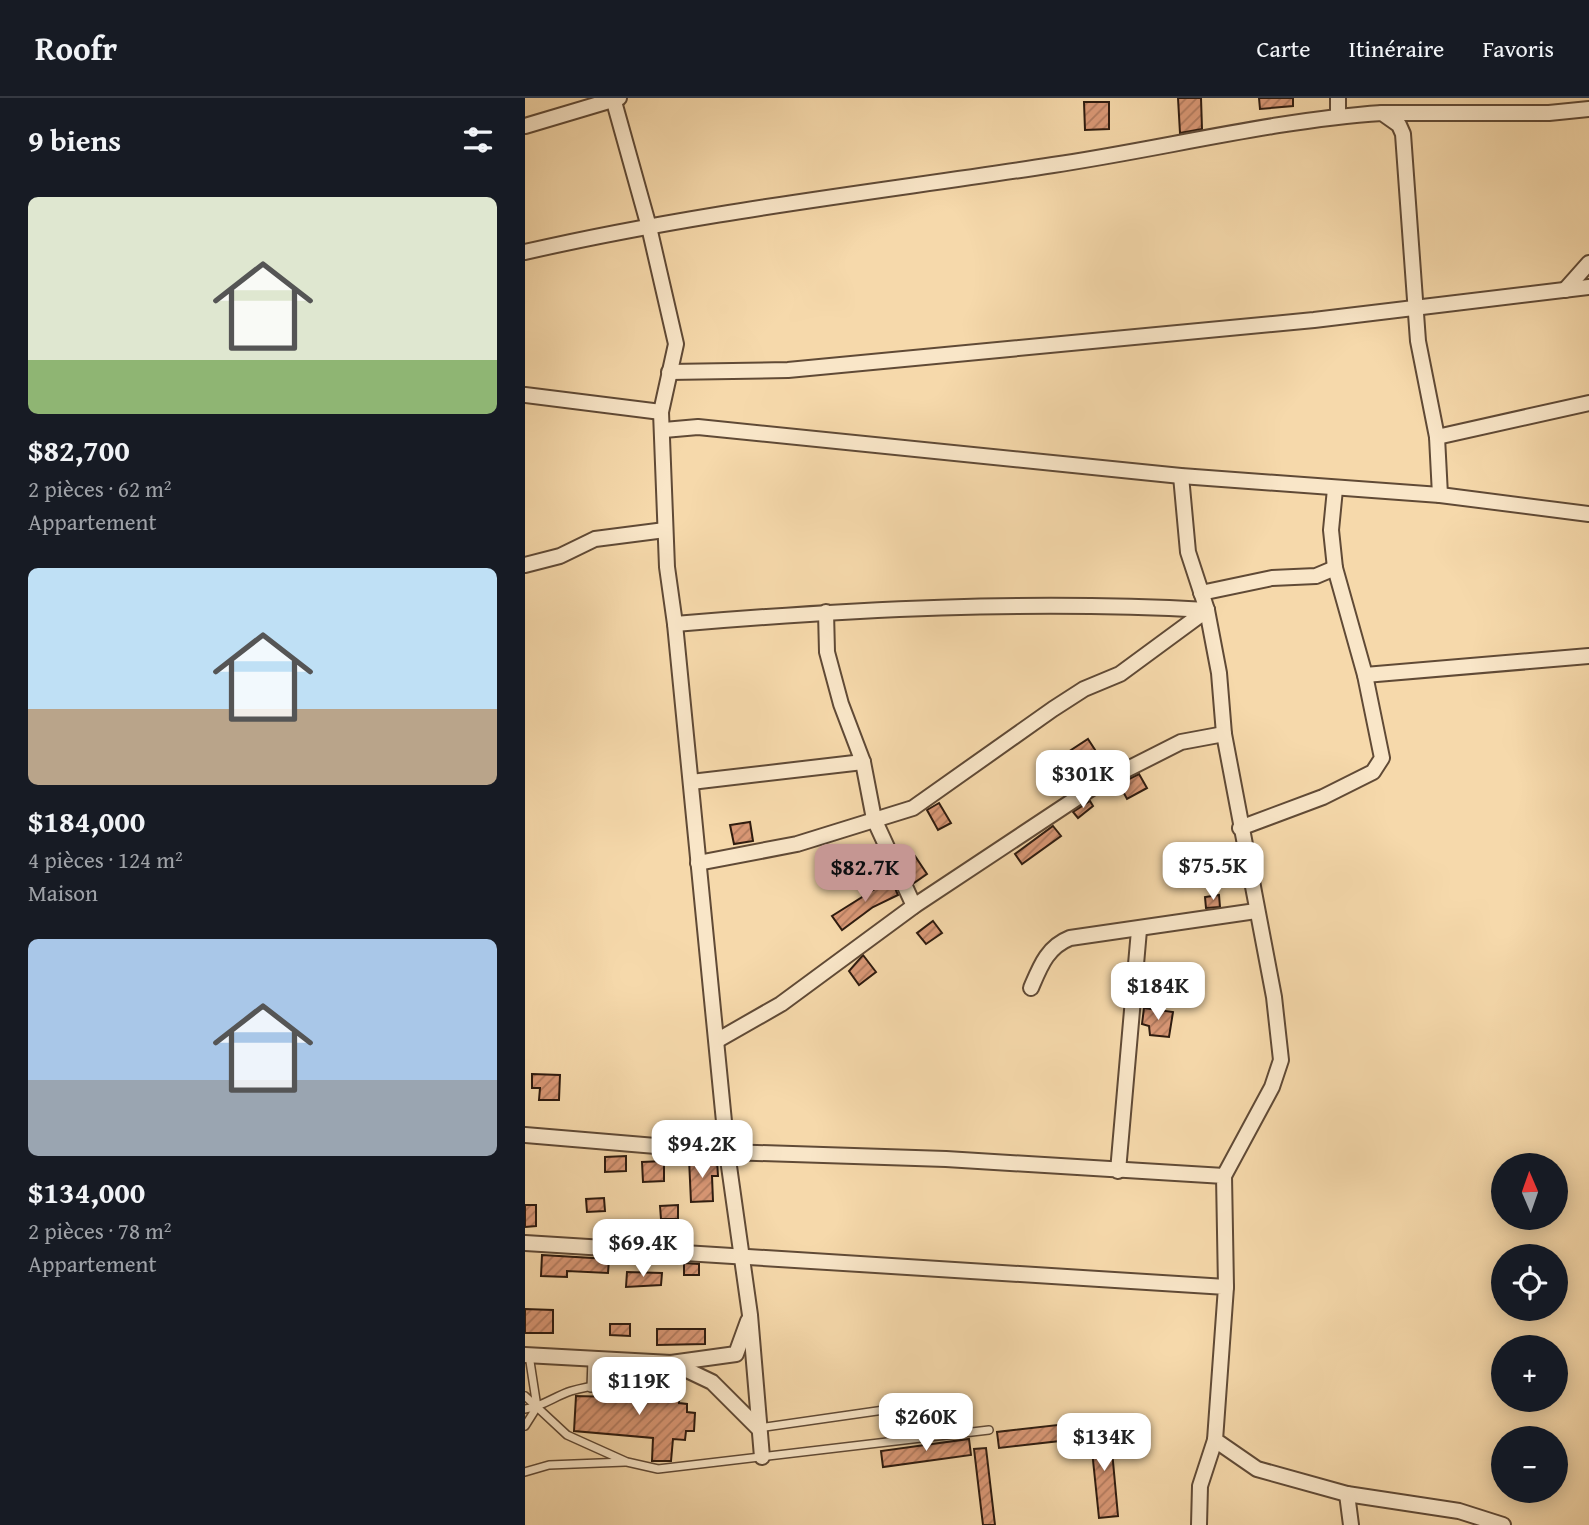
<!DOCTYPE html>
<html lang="fr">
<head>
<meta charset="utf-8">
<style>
	:root { --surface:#171b24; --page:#20242c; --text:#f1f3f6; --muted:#9ea1a6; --line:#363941; --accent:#c59692 }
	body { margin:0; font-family:"Gentium Book Plus",serif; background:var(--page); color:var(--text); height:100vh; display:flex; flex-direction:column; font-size:26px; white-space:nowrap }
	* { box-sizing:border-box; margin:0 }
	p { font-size:23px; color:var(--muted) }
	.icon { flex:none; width:38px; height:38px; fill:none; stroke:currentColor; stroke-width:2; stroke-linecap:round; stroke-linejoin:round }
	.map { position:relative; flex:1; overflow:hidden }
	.details { display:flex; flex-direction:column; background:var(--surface); width:525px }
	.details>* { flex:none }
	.needle { width:46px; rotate:358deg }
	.tools { position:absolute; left:966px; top:1055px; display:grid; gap:14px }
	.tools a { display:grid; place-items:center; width:77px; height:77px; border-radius:50%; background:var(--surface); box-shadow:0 4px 18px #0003; font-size:35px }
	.price { position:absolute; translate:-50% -60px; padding:0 16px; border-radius:14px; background:#fff; color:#222; font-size:23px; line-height:46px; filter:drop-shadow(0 2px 4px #0008) }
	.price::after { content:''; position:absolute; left:50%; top:42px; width:21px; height:16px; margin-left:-10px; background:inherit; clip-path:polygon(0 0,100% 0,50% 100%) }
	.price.selected { background:var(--accent); color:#111 }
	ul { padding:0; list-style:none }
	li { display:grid; align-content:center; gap:14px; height:371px; padding:0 28px }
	li span { display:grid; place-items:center; height:217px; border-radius:10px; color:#555 }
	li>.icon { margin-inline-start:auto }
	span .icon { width:126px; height:126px; fill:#fffc; stroke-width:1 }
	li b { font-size:30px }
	h2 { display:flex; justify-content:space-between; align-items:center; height:84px; padding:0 28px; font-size:30px }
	header { display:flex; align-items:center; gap:42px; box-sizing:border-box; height:98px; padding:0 35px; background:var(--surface); border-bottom:2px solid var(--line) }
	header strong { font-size:33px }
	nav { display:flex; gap:38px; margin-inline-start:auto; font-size:24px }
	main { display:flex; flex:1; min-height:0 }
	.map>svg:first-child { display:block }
</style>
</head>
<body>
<header>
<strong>Roofr</strong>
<nav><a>Carte</a><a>Itinéraire</a><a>Favoris</a></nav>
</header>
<main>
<section class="details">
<h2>9 biens<svg class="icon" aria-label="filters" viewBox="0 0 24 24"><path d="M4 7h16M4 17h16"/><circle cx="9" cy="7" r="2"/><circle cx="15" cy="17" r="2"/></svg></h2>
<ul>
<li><span style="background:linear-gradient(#dfe7d0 75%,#8fb573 0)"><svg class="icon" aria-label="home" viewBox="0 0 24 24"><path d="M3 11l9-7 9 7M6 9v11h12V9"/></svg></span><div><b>$82,700</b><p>2 pièces · 62 m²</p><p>Appartement</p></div></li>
<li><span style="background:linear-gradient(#bfe0f5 65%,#b9a48a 0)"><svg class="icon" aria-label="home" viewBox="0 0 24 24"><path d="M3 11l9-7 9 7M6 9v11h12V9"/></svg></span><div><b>$184,000</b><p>4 pièces · 124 m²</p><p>Maison</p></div></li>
<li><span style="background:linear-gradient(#a9c7e8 65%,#9aa5b1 0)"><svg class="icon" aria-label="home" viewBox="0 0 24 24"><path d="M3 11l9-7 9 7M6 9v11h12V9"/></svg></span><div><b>$134,000</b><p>2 pièces · 78 m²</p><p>Appartement</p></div></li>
</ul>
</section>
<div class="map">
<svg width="1064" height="1427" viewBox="0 0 1064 1427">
	<defs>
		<pattern id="building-hatch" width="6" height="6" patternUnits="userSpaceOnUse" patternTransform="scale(1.75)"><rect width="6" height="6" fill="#da9876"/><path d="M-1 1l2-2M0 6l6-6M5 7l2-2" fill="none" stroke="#b17b5f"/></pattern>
	</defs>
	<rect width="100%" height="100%" fill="#f6d9ab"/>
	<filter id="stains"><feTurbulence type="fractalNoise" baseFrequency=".00286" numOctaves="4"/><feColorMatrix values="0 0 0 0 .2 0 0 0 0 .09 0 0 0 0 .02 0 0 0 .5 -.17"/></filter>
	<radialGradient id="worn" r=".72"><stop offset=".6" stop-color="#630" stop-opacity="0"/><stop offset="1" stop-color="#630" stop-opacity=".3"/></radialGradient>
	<g fill="url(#building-hatch)" stroke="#2e1b0f" stroke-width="2">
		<path d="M653,0H676L677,31L655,35Z"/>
		<path d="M734,0H768V8L735,11Z"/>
		<path d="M559,4H584V31L560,32Z"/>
		<path d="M563,641L574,658L554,671L543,654Z"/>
		<path d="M614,676L622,690L602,701L594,686Z"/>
		<path d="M565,703L568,708L553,720L548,714Z"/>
		<path d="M414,705L426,725L413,732L402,712Z"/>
		<path d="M225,724L228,743L209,746L205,727Z"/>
		<path d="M528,728L536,738L497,766L490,756Z"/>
		<path d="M390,758L402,776L389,785L380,764Z"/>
		<path d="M366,781L373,797L348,809L317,832L307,818Z"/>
		<path d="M694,797L695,809L681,810L680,799Z"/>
		<path d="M408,823L417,835L401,846L392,835Z"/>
		<path d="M338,857L351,874L334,887L324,873Z"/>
		<path d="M619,910L648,914L644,939L625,937L624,928L617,926Z"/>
		<path d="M7,976L35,977L34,1002H14L15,990H7Z"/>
		<path d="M101,1058V1073L80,1074V1059Z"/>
		<path d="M164,1061L192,1063L193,1078H187L188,1103L166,1104Z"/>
		<path d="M139,1063V1083L118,1084L117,1064Z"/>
		<path d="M79,1100L80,1113L62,1114L61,1101Z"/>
		<path d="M0,1107H11V1128L0,1129Z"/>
		<path d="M153,1107V1121H136L135,1108Z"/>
		<path d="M17,1157L84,1161L83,1175L42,1173V1179L16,1178Z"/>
		<path d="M159,1165L174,1166V1177H159Z"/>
		<path d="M102,1174L137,1175L136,1187L101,1189Z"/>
		<path d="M0,1211L28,1212V1235H0Z"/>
		<path d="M85,1226H105V1238L85,1237Z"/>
		<path d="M132,1231H180V1246L132,1247Z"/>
		<path d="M130,1280L155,1282L154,1305L162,1306V1314L170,1315L169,1333H161L160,1342L148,1341L146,1363H127L128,1340L49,1333L51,1298L129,1300Z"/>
		<path d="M559,1324L561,1340L474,1350L472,1334Z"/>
		<path d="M585,1331L593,1418L574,1420L565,1333Z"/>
		<path d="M444,1341L446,1357L358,1369L356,1353Z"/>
		<path d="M461,1350L470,1427H458L449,1351Z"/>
	</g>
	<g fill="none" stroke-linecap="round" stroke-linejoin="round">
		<defs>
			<g id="lane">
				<path d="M66,1290L67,1261"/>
				<path d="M0,1298L42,1337L102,1364L133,1371L464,1332"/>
				<path d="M0,1311C17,1309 30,1298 46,1293C81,1283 108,1287 142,1267"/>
				<path d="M0,1328L12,1309L4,1257"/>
				<path d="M234,1330L373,1310"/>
				<path d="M0,1374L24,1367L100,1364"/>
			</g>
			<g id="street">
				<path d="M88,0L124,129L151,246L136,314L142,469L150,526L202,1054L225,1217L237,1359"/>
				<path d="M813,0V18"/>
				<path d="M857,15H1024L1064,11"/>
				<path d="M0,28L94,0"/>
				<path d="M0,154C173,114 352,94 528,67C636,51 750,22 857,15L874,27L878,36L893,243L912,339L915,397"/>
				<path d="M1040,192L1064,165"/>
				<path d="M144,274L263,272L789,222L1064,189"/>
				<path d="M0,297L136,314"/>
				<path d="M139,332L173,329L656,378L915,397L1064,416"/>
				<path d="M912,339L1064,305"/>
				<path d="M656,378L663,454L682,512L694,575L699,636L749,899L756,962L747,989L699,1078"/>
				<path d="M0,467L35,458L70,441L140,432"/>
				<path d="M676,495L747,480L791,478L810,470"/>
				<path d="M301,514L302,554L316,606L338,664L349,721L389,808"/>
				<path d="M150,526C328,511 504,502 682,512"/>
				<path d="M840,577L1064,558"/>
				<path d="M166,684L338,664"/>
				<path d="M715,730L798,699L848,674L857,660L840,577L810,470L806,432L810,391"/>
				<path d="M173,765L272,746L388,710L528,611L559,591L595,576L682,512"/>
				<path d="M506,890C515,869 522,849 545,840L731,813"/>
				<path d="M193,942L256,906L389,808L573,686L656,644L699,636"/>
				<path d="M0,1037L202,1054L421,1061L699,1078L701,1189"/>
				<path d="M593,1073L614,832"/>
				<path d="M0,1145L701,1189L690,1342L732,1371L822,1396L934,1413L978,1427"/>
				<path d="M0,1257L146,1265L211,1256L223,1223"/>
				<path d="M147,1265L187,1284L233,1330"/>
				<path d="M822,1396L826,1427"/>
				<path d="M674,1427L675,1388L690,1342"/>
			</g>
		</defs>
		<use href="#lane" stroke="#604a36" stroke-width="10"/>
		<use href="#street" stroke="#604a36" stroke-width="18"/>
		<use href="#lane" stroke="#f9e6c8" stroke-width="7"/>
		<use href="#street" stroke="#f9e6c8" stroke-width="14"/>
	</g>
	<rect width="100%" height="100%" filter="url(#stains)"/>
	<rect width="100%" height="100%" fill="url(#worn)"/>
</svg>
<div class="tools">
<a><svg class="needle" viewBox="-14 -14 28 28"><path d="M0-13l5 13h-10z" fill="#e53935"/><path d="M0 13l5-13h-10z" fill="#9ea1a6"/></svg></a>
<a><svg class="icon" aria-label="locate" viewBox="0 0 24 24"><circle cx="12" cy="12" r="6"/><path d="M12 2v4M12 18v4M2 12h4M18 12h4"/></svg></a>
<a>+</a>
<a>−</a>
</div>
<b class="price" style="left:558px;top:712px">$301K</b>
<b class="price" style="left:688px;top:804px">$75.5K</b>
<b class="price selected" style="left:340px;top:806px">$82.7K</b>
<b class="price" style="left:633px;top:924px">$184K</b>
<b class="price" style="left:177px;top:1082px">$94.2K</b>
<b class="price" style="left:118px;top:1181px">$69.4K</b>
<b class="price" style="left:114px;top:1319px">$119K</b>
<b class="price" style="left:401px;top:1355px">$260K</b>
<b class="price" style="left:579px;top:1375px">$134K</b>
</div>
</main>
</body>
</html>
